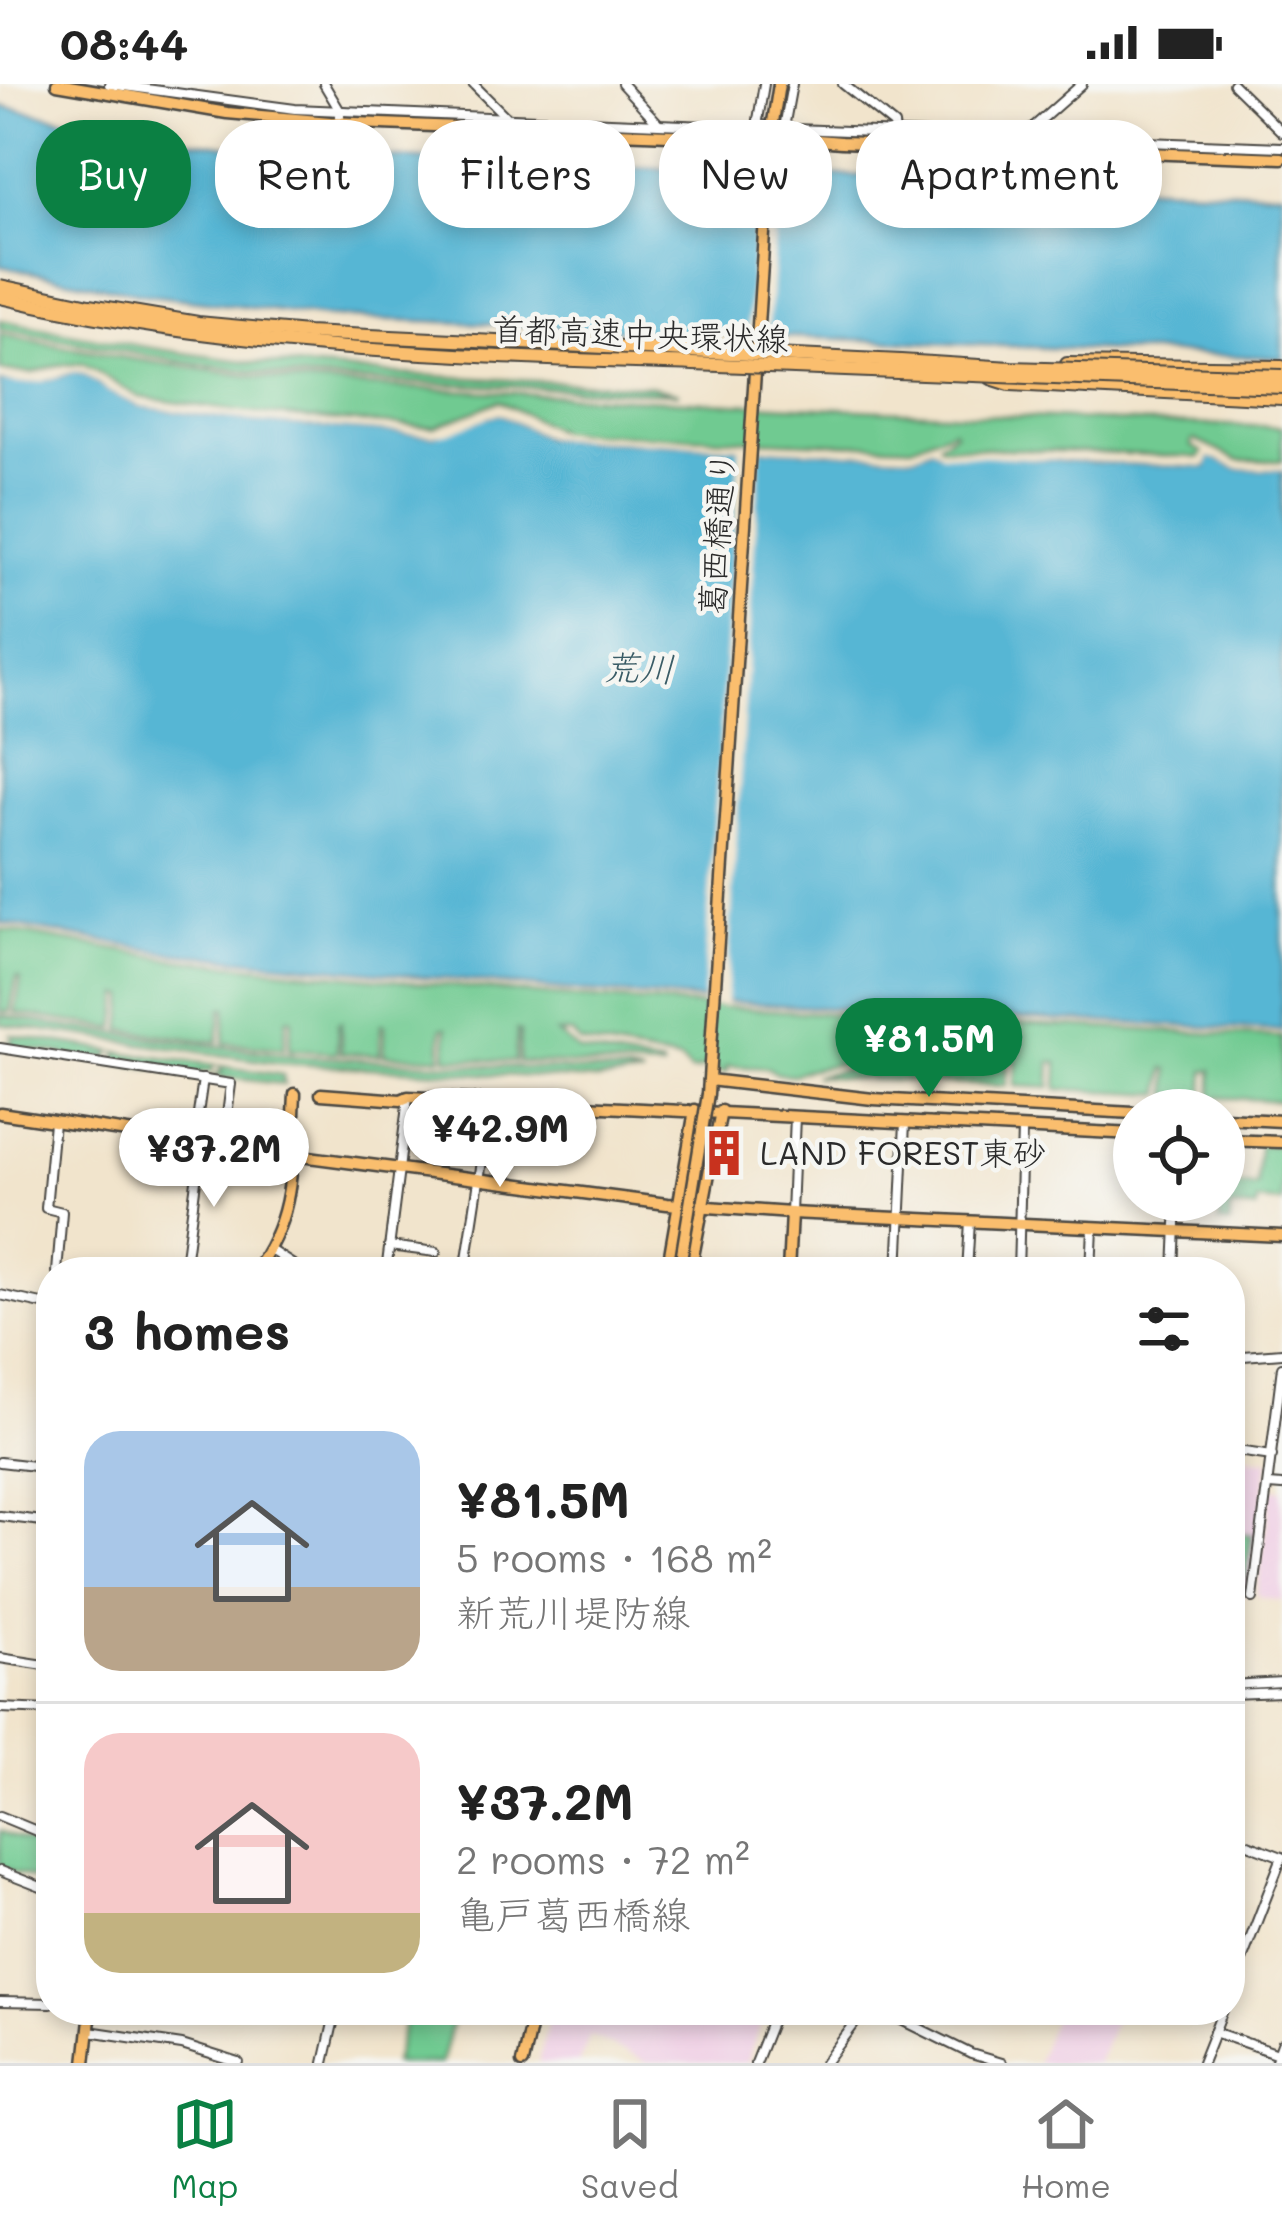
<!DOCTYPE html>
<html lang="en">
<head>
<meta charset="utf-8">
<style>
	:root { --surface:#fff; --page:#f2f2f2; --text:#222; --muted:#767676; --line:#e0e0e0; --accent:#0b8043 }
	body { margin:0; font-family:Mali,"Klee One",sans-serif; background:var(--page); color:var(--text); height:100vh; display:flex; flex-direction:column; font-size:45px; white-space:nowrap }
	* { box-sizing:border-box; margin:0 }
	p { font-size:39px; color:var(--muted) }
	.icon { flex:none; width:66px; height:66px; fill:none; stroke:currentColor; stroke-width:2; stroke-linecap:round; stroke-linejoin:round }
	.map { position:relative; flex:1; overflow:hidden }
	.details { position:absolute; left:36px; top:1173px; width:1209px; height:768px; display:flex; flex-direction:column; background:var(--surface); border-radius:48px; box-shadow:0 6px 18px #0003 }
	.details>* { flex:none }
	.banner { position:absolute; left:36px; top:36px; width:1212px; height:108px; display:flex; gap:24px }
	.fabs { position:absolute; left:1113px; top:1005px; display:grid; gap:24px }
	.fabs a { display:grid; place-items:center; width:132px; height:132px; border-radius:50%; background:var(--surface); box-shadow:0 6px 18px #0003; font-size:60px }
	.price { position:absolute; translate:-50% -102px; padding:0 27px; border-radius:42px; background:#fff; color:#222; font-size:39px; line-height:78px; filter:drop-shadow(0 3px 6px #0008) }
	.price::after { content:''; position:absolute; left:50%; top:72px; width:36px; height:27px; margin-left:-18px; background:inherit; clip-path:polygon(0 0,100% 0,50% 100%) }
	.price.selected { background:var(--accent); color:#fff }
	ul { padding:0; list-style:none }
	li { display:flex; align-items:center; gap:36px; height:300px; padding:0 48px }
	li+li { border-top:3px solid var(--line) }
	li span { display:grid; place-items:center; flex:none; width:336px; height:240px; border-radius:36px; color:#555 }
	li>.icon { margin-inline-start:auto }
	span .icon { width:144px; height:144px; fill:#fffc; stroke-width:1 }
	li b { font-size:51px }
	h2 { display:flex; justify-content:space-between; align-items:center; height:144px; padding:0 48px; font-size:51px }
	.tag { padding:0 42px; border-radius:48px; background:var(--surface); box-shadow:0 6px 18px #0003; font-size:42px; line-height:108px }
	.tag.selected { background:var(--accent); color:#fff }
	.status { display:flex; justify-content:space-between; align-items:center; height:84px; padding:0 60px; background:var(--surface); direction:ltr }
	.status svg { height:33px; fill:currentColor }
	.tabs { display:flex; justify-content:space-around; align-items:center; height:168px; border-top:3px solid var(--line); background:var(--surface); font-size:33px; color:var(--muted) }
	.tabs a { display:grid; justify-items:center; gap:6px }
	.tabs .selected { color:var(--accent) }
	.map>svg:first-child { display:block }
</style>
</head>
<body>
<div class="status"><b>08:44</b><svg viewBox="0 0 49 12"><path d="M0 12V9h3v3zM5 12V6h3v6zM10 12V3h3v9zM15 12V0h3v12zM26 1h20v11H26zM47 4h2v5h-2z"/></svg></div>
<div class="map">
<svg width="1282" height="1979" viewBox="0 0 1282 1979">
	<rect width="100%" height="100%" fill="#f6f6f2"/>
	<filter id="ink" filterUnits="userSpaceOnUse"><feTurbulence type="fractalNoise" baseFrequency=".00833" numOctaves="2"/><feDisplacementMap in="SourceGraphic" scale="24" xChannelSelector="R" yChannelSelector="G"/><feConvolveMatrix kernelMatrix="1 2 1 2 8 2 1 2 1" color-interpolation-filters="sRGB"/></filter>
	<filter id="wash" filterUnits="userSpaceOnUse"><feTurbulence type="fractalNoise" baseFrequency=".004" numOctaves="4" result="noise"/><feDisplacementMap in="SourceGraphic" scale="48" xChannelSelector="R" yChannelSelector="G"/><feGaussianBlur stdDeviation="2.7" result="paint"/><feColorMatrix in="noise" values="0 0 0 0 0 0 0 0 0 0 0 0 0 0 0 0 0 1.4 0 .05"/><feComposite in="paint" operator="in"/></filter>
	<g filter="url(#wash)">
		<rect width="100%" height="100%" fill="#f1e4cc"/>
		<g fill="#f0d0e5">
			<path d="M1230,1370L1269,1376L1250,1509L1248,1511L1230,1509Z"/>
			<path d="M1272,1404L1282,1406V1517L1260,1513L1257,1509Z"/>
			<path d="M550,1926H767L746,1979H647L590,1951L579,1979H539Z"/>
			<path d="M1057,1926H1118L1097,1979H1036Z"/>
		</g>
		<g fill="#70ca91" stroke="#4e7a5e" stroke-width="3">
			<path d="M0,236C93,254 186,272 281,281C403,293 526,296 649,302L679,309L306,295L186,279L0,245Z"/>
			<path d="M0,250C101,272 202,286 304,299L1155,339L1282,343V377L1239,376L1195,356L1192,357V362L1206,370L1201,373L941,362L939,359L955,348L953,345L912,362L560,348L499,317L434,343L341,337L248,329L139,313L83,280L58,281L33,289L0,287Z"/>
			<path d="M0,845L165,874L581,914L870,932L1282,953V1017L1212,1013V986L1205,987L1204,1013L1169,1011V985L1165,984L1162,1010L1057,1005L1058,979L1051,978L1050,1004L1015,1002L1016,977L1008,976L1006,1002L922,998V979L915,981L914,997L814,992L863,982L862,976L805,986L794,991L777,990L768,984L727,982L726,989L698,984L697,987H690L681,977L580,959L572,950L557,949L579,967L662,982V985L519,978L520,947L517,946L515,978L446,974L447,944H442L441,974L384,971L385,941L383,940H381L380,971L341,969V938L338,939L337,969L289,966L292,935L287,934L284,965L224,959L226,924H222L218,958L122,946L126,912L121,911L116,945L15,929L21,895L17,893L10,928L0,927Z"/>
			<path d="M0,931L75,944L296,972L627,989L643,992L597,996L277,979L0,940Z"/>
			<path d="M11,951L112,967L107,974L98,972L97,976L3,960L13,958Z"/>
			<path d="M117,968L215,981L210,988L201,987L200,990L109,978L119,975Z"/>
			<path d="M219,982L283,991L284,1000L212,992L222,988Z"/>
			<path d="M1259,1061L1282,1062V1119L1257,1117L1256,1125L1230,1124L1229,1140L1219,1139L1224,1101L1257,1102Z"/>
			<path d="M1230,1448L1252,1451L1245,1495L1230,1493Z"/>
			<path d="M0,1747L51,1768V1802L0,1783Z"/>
			<path d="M408,1926H455L441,1979H394Z"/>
		</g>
		<g fill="#56b6d4" stroke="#407080" stroke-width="3">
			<path d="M0,22L139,50L288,70L1282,108V274L325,233L141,210L0,182Z"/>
			<path d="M73,288L84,290L110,308L140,322L254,338L433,351L499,329L546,354L913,371L933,363L937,367L1091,378L1207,383L1209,372L1236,384L1282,386V947L870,927L581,908L163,868L0,839V297C27,302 48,296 73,288Z"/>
		</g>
		<g fill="#f1e4cc">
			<path d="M758,82L779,83L768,258L747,257Z"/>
			<path d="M74,282L87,285L113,303L141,317L322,338L433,345L446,343L492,324L499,323L547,348L912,365L933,357L943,364L1202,376L1204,369L1209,366L1237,379L1282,380V386L1236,384L1210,373L1207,383L941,370L932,363L913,371L761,364L726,923L702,922L739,363L546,354L499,329L448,349L433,351L255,338L140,322L109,308L84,290L73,288L41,298L17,300L0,297V291L17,294L40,292Z"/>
		</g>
	</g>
	<g filter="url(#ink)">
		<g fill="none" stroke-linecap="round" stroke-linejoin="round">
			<defs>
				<g id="minor">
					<path d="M109,0L295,25L756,44L761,41L794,45L1282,63"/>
					<path d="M324,0L340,27V39"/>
					<path d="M473,0L506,33"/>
					<path d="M622,0L658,39"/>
					<path d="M843,0L894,41L895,49"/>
					<path d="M1233,0L1282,48"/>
					<path d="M757,42L764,0"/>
					<path d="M784,44L792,0"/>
					<path d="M1023,52L1082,0"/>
					<path d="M0,964L231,1000L223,1062"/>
					<path d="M54,1038L46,1124L62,1128L57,1188"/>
					<path d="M194,1058L203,995"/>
					<path d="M791,1129L795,1032"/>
					<path d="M389,1162L436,1168"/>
					<path d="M270,1166L298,1184L325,1188"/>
					<path d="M184,1188L201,1059"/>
					<path d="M386,1188L408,1014"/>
					<path d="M465,1188L491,1018"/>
					<path d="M898,1188L905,1038"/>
					<path d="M967,1188L970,1137"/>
					<path d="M1018,1188L1022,1044"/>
					<path d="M1091,1188L1093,1143"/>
					<path d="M1174,1188L1177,1116"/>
					<path d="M0,1211L51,1222"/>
					<path d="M1230,1273L1282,1269"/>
					<path d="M1230,1366L1272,1372"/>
					<path d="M0,1378L51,1384"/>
					<path d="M1269,1401L1282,1402"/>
					<path d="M0,1432L51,1438"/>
					<path d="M1253,1514L1282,1283"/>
					<path d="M0,1574L51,1582"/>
					<path d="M1230,1601L1282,1598"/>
					<path d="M1230,1610L1282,1608"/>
					<path d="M0,1624L51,1626"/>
					<path d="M0,1732L51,1753"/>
					<path d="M1230,1753L1282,1773"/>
					<path d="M0,1787L51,1807"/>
					<path d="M1230,1907L1282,1773"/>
					<path d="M0,1918L51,1919"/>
					<path d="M882,1926L971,1970L1001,1979"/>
					<path d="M89,1947L182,1961L239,1979"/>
					<path d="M1214,1948L1278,1970"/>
					<path d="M324,1979L336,1926"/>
					<path d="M755,1979L776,1926"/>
					<path d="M825,1979L865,1926"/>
					<path d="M1202,1979L1223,1926"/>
					<path d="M1275,1979L1282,1960"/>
				</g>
				<g id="major">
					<path d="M57,0L227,29L330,38L747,54L761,51L841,58L1282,74"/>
					<path d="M709,996L873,1015L1134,1029"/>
					<path d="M321,1010L401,1016L408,1013L1134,1050"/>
					<path d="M708,1010L770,57"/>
					<path d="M0,1029L194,1058L667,1120L791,1129L1282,1152"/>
					<path d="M1224,1034L1282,1037"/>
					<path d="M1224,1056L1282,1058"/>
					<path d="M254,1188C297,1131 291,1079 295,1010"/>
					<path d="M667,1188L695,1026"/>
					<path d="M690,1188L721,1027"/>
					<path d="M788,1188L791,1129"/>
					<path d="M85,1979L91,1926"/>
					<path d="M522,1979L534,1926"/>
				</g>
				<g id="highway">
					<path d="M1067,280L1282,283"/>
					<path d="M991,294L1010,300L1282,314"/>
				</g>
			</defs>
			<use href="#minor" stroke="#494743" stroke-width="12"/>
			<use href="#major" stroke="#494743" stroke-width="15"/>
			<use href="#highway" stroke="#494743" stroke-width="16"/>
			<use href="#minor" stroke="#fff" stroke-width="8"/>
			<use href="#major" stroke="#fabe6e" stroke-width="10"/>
			<use href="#highway" stroke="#fabe6e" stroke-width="12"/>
			<defs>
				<g id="major-bridge">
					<path d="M770,57L779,0"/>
					<path d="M679,1188L708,1010"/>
				</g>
				<g id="highway-bridge">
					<path d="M0,202L90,221L198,239L307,249L901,277L1011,284L1282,292"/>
					<path d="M0,213C227,267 461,272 693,280C890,287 1086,296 1282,303"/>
				</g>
			</defs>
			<use href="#major-bridge" stroke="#494743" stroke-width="15" stroke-linecap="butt"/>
			<use href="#highway-bridge" stroke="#494743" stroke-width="16" stroke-linecap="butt"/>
			<use href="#major-bridge" stroke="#fabe6e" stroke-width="10"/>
			<use href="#highway-bridge" stroke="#fabe6e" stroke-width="12"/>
		</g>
	</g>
	<defs>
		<symbol id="building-bare" viewBox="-9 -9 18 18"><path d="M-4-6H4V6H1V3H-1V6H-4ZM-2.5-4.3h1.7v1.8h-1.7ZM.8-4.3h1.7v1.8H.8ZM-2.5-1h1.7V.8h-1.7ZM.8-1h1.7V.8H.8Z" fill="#c8321e" stroke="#f6f6f2" stroke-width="2.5" paint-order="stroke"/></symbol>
	</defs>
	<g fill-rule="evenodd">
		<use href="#building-bare" x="691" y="1036" width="66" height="66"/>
	</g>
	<g text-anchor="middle" stroke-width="9" stroke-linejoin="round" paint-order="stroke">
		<g font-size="33" fill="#2b2b2b" stroke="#f6f6f2">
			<text transform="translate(640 250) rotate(2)" y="12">首都高速中央環状線</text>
			<text transform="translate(717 449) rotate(-86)" y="12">葛西橋通り</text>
		</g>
		<g font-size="33" fill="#2b2b2b" stroke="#f6f6f2" text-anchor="start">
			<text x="760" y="1081">LAND FOREST東砂</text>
		</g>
		<g font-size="36" font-style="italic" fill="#3a5c66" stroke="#f6f6f2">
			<text transform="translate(639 584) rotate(2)" y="13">荒川</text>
		</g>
	</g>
</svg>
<div class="fabs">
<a><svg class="icon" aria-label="locate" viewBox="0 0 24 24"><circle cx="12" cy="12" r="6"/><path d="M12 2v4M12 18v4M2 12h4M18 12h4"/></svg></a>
</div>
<b class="price selected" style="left:929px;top:1016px">¥81.5M</b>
<b class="price" style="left:500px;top:1106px">¥42.9M</b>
<b class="price" style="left:214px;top:1126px">¥37.2M</b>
<div class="banner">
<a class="tag selected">Buy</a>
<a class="tag">Rent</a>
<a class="tag">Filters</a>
<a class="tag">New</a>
<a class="tag">Apartment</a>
</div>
<section class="details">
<h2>3 homes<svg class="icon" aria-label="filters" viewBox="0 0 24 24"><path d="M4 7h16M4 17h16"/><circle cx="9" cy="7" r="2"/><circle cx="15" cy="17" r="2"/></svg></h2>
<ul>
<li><span style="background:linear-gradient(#a9c7e8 65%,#b9a48a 0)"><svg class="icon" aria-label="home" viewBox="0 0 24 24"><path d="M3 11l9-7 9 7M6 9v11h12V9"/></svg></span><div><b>¥81.5M</b><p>5 rooms · 168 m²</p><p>新荒川堤防線</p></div></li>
<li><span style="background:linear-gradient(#f6c9c9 75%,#c2b280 0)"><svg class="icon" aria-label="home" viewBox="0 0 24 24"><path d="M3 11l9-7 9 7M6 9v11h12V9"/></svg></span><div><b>¥37.2M</b><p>2 rooms · 72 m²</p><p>亀戸葛西橋線</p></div></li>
</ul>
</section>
</div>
<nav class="tabs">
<a class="selected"><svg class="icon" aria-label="map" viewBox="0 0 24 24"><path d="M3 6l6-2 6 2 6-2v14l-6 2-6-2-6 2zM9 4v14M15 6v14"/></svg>Map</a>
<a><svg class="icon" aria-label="saved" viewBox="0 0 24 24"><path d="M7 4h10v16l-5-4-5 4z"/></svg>Saved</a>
<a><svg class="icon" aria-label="home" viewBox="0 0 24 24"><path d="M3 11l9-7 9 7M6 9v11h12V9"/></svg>Home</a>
</nav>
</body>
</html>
